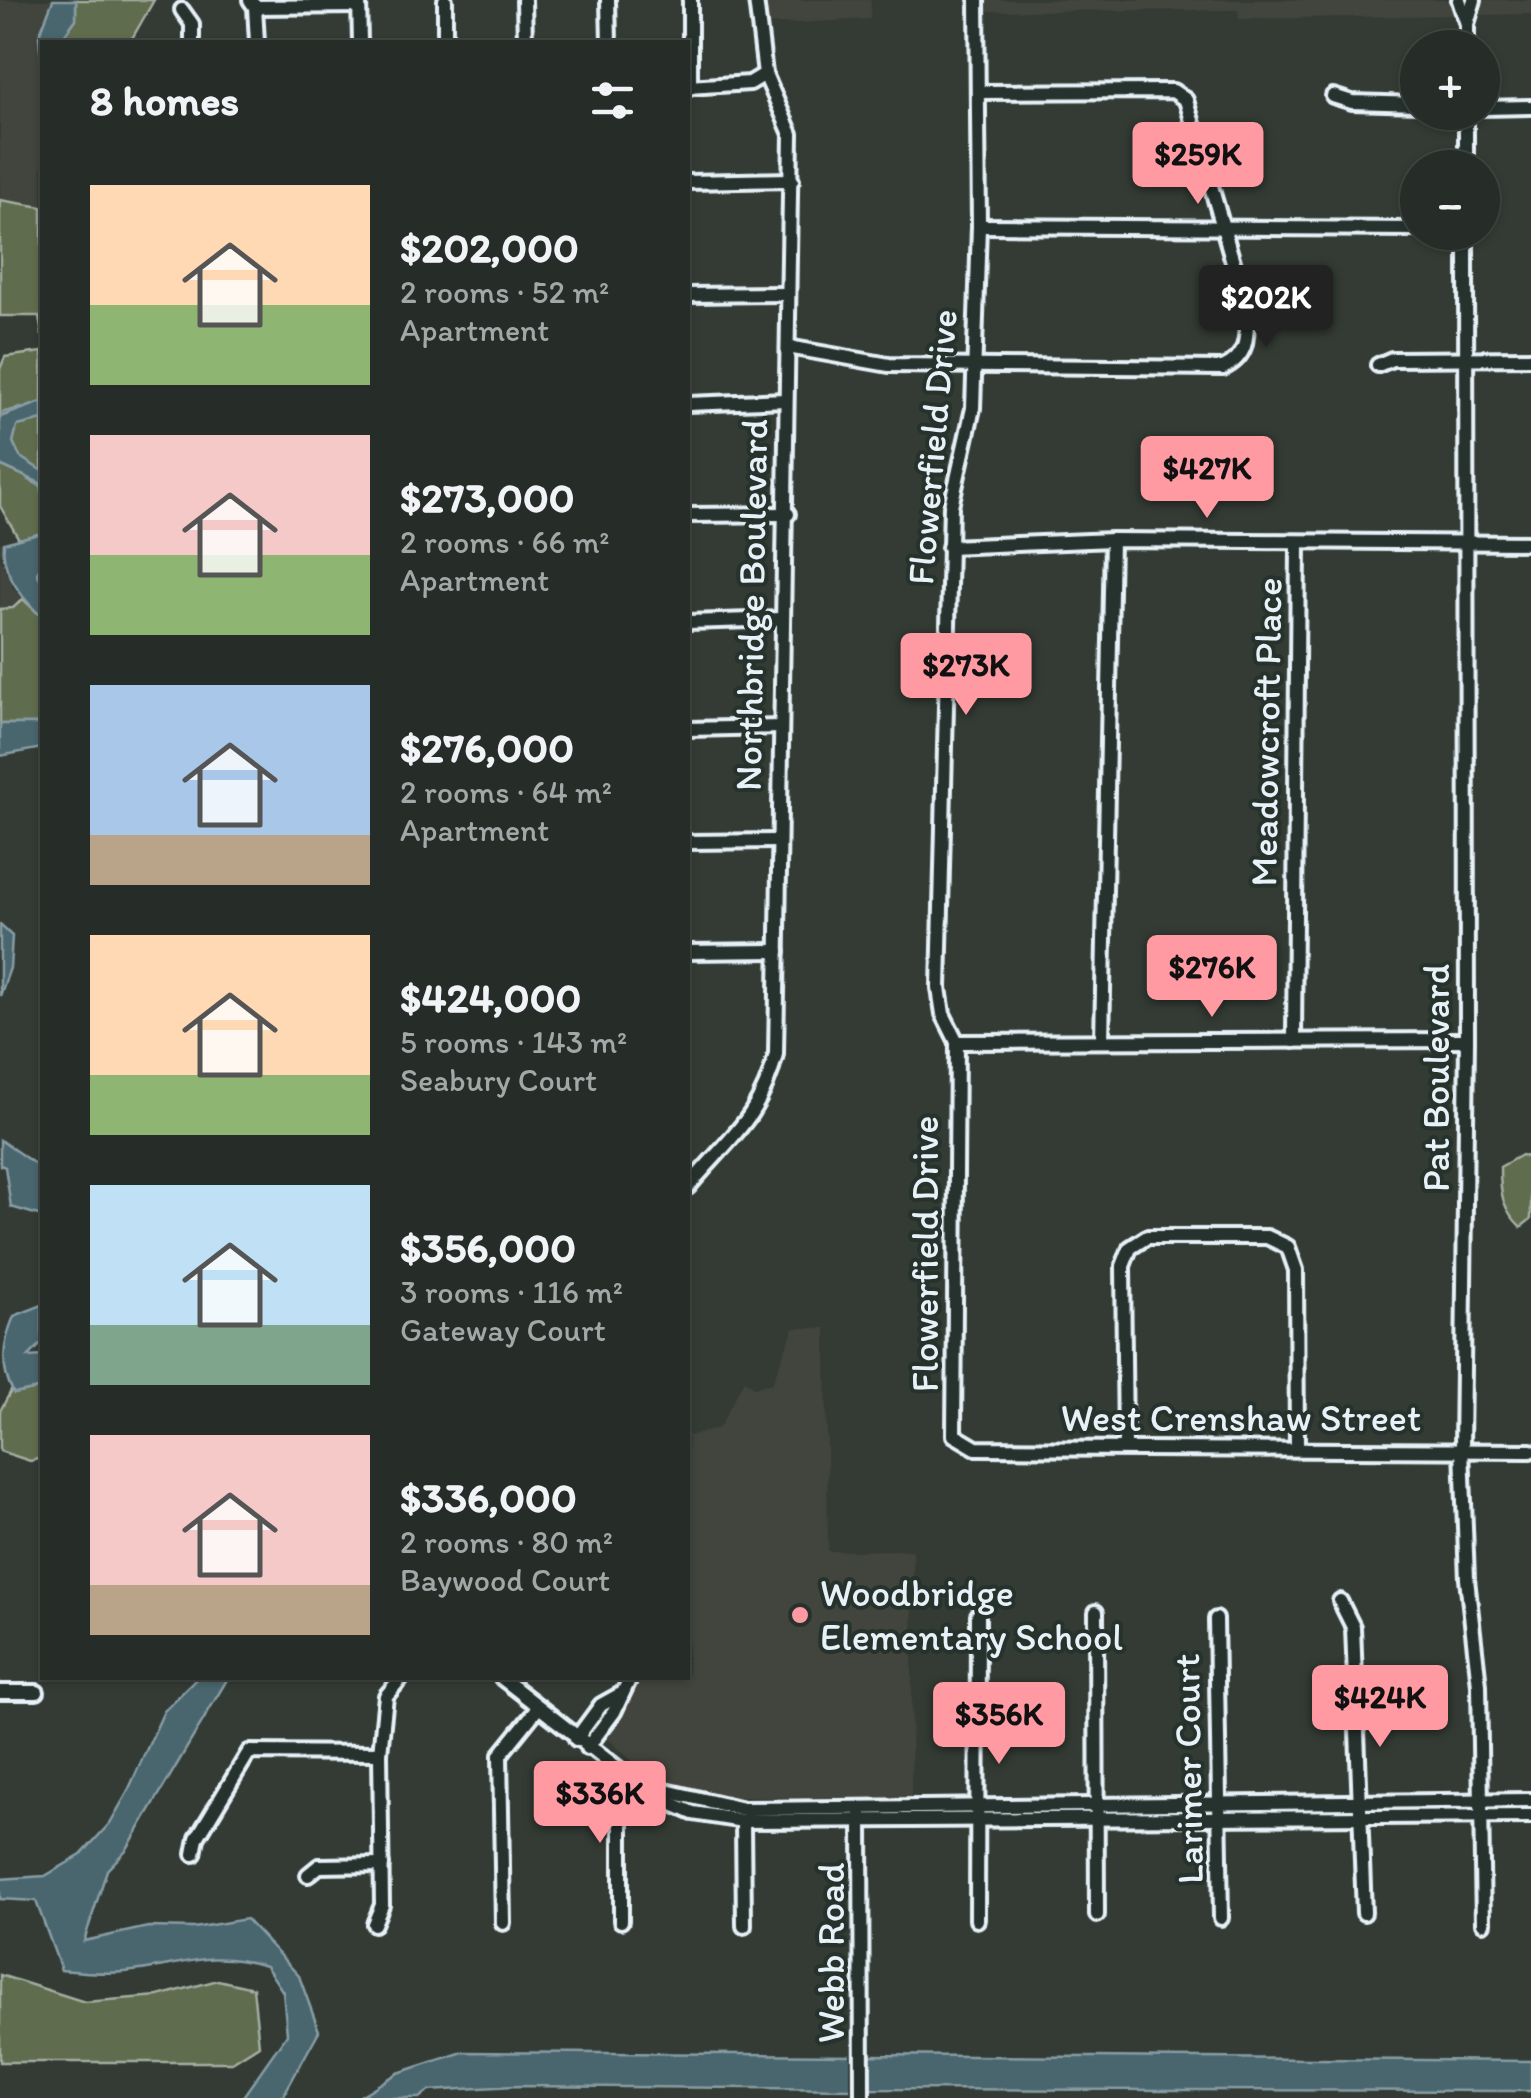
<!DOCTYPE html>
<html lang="en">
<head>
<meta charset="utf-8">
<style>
	:root { --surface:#262c27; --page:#323833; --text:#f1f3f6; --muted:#a4a7a7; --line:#424844; --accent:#ff9aa2 }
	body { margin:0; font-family:Itim,sans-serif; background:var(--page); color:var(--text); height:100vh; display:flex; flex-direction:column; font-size:38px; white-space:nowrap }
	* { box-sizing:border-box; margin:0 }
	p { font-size:32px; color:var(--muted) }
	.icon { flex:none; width:55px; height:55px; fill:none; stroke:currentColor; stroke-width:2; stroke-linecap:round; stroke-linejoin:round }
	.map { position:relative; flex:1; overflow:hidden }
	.side { position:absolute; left:40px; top:40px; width:650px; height:1640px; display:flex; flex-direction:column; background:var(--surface); border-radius:0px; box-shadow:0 2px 8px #0004,0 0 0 2px var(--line) }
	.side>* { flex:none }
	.buttons { position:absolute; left:1400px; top:30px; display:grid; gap:20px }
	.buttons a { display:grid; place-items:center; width:100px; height:100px; border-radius:50%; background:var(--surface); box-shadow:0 2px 8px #0004,0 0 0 2px var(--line); font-size:50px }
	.price { position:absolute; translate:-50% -85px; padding:0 22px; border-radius:10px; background:var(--accent); color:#111; font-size:32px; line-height:65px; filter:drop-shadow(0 2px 5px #0008) }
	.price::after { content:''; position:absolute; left:50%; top:60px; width:30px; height:22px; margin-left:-15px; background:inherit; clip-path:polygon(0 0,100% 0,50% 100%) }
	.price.on { background:#222; color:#fff }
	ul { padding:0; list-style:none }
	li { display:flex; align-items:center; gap:30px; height:250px; padding:0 50px }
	li span { display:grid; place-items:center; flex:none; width:280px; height:200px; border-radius:0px; color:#555 }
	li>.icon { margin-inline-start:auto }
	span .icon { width:120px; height:120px; fill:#fffc; stroke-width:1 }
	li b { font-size:42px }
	h2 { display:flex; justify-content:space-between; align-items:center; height:120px; padding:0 50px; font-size:42px }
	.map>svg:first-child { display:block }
</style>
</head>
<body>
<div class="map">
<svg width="1531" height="2098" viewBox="0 0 1531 2098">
	<rect width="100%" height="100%" fill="#333b34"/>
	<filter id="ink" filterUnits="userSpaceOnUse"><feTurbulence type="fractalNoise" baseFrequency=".01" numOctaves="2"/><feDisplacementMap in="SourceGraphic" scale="20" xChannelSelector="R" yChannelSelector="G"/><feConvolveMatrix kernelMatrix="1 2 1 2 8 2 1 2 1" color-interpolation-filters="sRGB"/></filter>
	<g filter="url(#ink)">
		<g fill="#42453c">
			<path d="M0,0H53L39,36L38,58L42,76V207L0,200Z"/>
			<path d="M761,0H871L870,19L762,25Z"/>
			<path d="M982,0H1455L1459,15L1239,19L1238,10L982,11Z"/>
			<path d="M1479,0H1531V14L1476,15Z"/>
			<path d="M0,543H4L0,557L13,588L23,599L13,608L0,609Z"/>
			<path d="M794,1328H826L828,1551L913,1550L911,1798L716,1797L647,1774L608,1739L636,1678H688V1436L719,1428L744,1380L754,1387L772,1383Z"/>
		</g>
		<g fill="#5e6c4d" stroke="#a3aea2" stroke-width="2.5">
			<path d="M76,0H154L130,42H59L76,19Z"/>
			<path d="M0,200L42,207V336L39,316H0Z"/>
			<path d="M42,352V402L0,417V369L5,357Z"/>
			<path d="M42,420V471L20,457L13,442L17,426Z"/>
			<path d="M0,465L42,484V533L19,539L0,506Z"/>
			<path d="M23,599L42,617V724H0V609L13,608Z"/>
			<path d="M1521,1155L1531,1158V1219L1521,1227C1502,1209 1500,1193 1500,1167Z"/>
			<path d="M42,1388V1458L30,1461L0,1451V1411L11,1391L14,1394Z"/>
			<path d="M0,1975L85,2002L158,1996L218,1980L253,1988L259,2045L232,2062H0Z"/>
		</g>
		<g fill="#48656d" stroke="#889da5" stroke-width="2.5">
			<path d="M53,0H76V19L59,42H42V76L39,36Z"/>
			<path d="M42,402V420L17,426L13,442L20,457L42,471V484L0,465V417Z"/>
			<path d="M42,533V565L37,573L42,582V617C22,598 0,571 4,543Z"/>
			<path d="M0,724H42V748L0,756Z"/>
			<path d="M0,925L12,936L10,968L0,996Z"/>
			<path d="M0,1140L42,1169V1216L11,1207L5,1167L0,1165Z"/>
			<path d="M42,1305V1343L28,1357L42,1356V1388L14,1394C0,1369 2,1345 14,1316Z"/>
			<path d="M197,1678H228L127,1849L107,1870L84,1941L148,1927L194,1928L246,1919L299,1976L319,2031L282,2098H242L287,2034L283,1992L266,1966C205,1948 182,1967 125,1972C104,1974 83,1972 61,1970L36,1901L0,1899V1879L45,1876L81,1855L110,1823L127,1793L164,1711Z"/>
			<path d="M463,2052L858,2055V2089L514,2086L429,2091L419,2098H357L398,2073Z"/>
			<path d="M867,2055L1531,2061V2091L867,2089Z"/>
		</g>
		<rect fill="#333b34" x="850" y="2050" width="22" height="40"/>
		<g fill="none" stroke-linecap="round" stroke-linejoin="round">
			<g stroke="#889da5" stroke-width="2.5">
				<path d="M0,413L21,408"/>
				<path d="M29,480L42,487"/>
			</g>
			<defs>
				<g id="minor">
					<path d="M250,0L255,7L257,42"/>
					<path d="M359,0L360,42"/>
					<path d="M445,0V42"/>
					<path d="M524,0L525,42"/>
					<path d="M608,0L609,42"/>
					<path d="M690,0V88"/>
					<path d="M977,0L979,226L973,408L951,506L939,988L943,1014L957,1042L954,1435L976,1448L1531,1451"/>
					<path d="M1459,0L1467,24V48"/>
					<path d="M255,7L359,6"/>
					<path d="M182,10L192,24V42"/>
					<path d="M1467,24L1474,0"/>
					<path d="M688,87L750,83L765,74"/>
					<path d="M1333,96L1352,102L1418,104"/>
					<path d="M1482,108L1531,107"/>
					<path d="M1466,112V168"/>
					<path d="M688,182L792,180"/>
					<path d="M979,226L1418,229"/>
					<path d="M1466,232L1467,1040L1462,1450L1467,1579L1479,1685L1483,1923"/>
					<path d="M688,295L787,294"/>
					<path d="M788,347L889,365L1223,368C1249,356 1247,336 1247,310L1186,100L1173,91L978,92"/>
					<path d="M1378,365L1392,359L1531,358"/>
					<path d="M688,404L785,400"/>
					<path d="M688,515L788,514"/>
					<path d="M949,547L1112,540L1531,543"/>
					<path d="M688,622L782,619"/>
					<path d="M688,729L780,727"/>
					<path d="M688,842L777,841"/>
					<path d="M688,952L778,951"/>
					<path d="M1102,1041L1112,540"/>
					<path d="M1294,1041L1298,544"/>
					<path d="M957,1042L1467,1040"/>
					<path d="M688,1187C728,1139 760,1119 776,1054L791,134L765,74L756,0"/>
					<path d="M1125,1446L1123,1266L1130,1248L1147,1237H1267L1288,1247L1296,1270L1297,1448"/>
					<path d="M1340,1601L1353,1627L1364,1913"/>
					<path d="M1096,1612L1097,1915"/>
					<path d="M1216,1619L1221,1918"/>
					<path d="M502,1678L652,1795L693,1813L743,1821L1531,1816"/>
					<path d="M0,1692H37"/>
					<path d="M576,1739L601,1705L619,1695"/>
					<path d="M587,1748L614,1712L630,1678"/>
					<path d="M640,1785L743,1809L1531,1800"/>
					<path d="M861,1814L862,2098"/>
					<path d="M743,1821L744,1926"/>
					<path d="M194,1854L197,1838L249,1752L380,1753"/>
					<path d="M308,1875L319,1866L382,1865"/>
					<path d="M977,1920L978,1615"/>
					<path d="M621,1921V1816L638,1784"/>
					<path d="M503,1923L500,1755L538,1708"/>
					<path d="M374,1924L382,1905L380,1753L386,1696L401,1678"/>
				</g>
			</defs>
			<use href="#minor" stroke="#e8f1f8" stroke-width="20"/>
			<use href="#minor" stroke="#26332d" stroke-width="12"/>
		</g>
	</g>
	<circle fill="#ff9aa2" stroke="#26332d" stroke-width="4" cx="800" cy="1615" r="10"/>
	<g text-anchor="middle" stroke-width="8" stroke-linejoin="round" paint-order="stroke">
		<g font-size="38" fill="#e8f1f8" stroke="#26332d">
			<text transform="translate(932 447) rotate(-85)" y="13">Flowerfield Drive</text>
			<text transform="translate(751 605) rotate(-89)" y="13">Northbridge Boulevard</text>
			<text transform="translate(1266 732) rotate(-89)" y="13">Meadowcroft Place</text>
			<text transform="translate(1436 1078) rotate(-90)" y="13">Pat Boulevard</text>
			<text transform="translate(925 1254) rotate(-90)" y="13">Flowerfield Drive</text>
			<text x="1241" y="1431">West Crenshaw Street</text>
			<text transform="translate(1188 1769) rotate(-91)" y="13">Larimer Court</text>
			<text transform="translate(831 1953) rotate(-90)" y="13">Webb Road</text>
		</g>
		<g font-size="38" fill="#e8f1f8" stroke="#26332d" text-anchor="start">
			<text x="820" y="1606">Woodbridge<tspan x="820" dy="44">Elementary School</tspan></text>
		</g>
	</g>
</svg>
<div class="buttons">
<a>+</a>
<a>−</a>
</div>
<b class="price" style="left:1198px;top:207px">$259K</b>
<b class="price on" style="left:1266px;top:350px">$202K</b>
<b class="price" style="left:1207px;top:521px">$427K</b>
<b class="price" style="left:966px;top:718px">$273K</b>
<b class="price" style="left:1212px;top:1020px">$276K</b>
<b class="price" style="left:1380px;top:1750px">$424K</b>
<b class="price" style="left:999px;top:1767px">$356K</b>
<b class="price" style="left:600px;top:1846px">$336K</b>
<section class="side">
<h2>8 homes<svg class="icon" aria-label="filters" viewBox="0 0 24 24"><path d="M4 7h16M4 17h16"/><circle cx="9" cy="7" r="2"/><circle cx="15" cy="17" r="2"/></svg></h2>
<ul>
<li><span style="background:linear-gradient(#ffd9b3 60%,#8fb573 0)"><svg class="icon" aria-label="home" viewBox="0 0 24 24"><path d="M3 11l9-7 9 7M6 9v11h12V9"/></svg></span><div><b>$202,000</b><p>2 rooms · 52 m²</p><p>Apartment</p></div></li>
<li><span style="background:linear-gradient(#f6c9c9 60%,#8fb573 0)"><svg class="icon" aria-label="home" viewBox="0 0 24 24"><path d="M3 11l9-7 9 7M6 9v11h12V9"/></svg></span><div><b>$273,000</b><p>2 rooms · 66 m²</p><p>Apartment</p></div></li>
<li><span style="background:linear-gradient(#a9c7e8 75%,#b9a48a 0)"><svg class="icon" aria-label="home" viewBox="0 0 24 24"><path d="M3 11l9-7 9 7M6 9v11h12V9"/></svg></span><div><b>$276,000</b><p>2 rooms · 64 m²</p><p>Apartment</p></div></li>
<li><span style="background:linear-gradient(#ffd9b3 70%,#8fb573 0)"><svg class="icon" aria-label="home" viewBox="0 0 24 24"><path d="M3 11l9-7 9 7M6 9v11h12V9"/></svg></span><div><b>$424,000</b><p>5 rooms · 143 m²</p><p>Seabury Court</p></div></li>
<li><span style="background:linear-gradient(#bfe0f5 70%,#7fa58c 0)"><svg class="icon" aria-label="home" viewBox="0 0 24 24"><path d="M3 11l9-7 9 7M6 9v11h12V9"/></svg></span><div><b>$356,000</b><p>3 rooms · 116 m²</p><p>Gateway Court</p></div></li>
<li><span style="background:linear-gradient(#f6c9c9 75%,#b9a48a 0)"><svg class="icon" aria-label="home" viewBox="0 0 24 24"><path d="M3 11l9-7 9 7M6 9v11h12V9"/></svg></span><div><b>$336,000</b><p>2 rooms · 80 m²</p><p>Baywood Court</p></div></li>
</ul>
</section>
</div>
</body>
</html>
